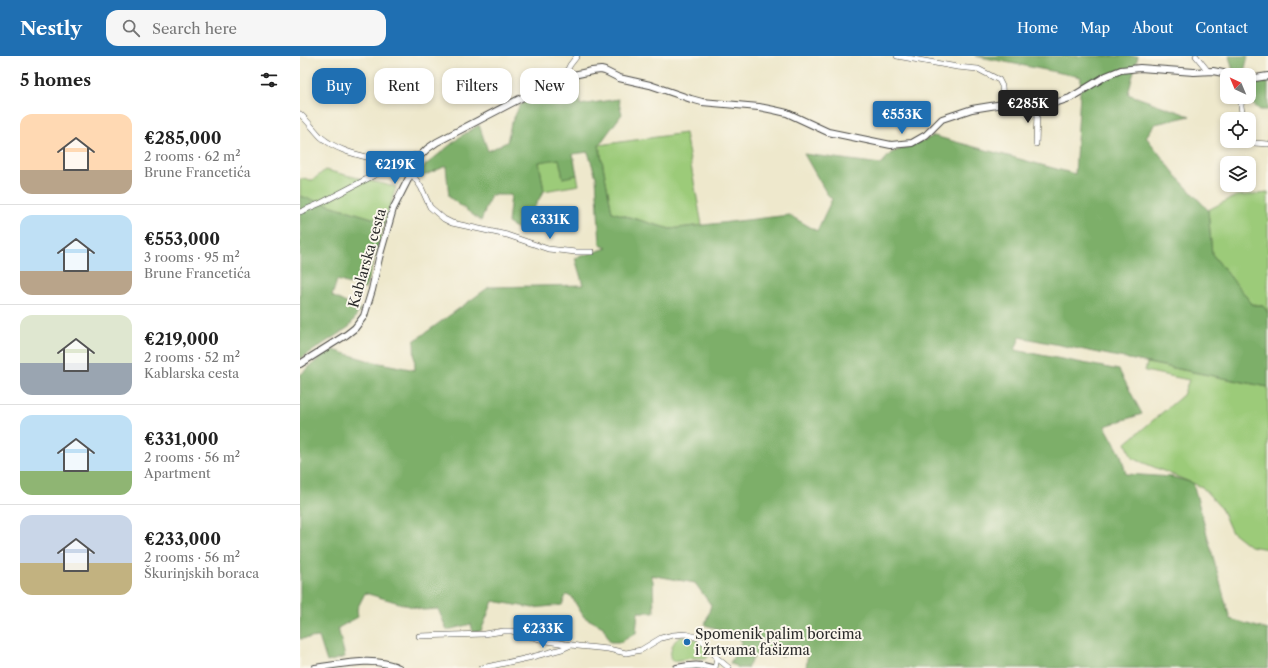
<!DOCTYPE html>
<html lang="en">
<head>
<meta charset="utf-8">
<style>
	:root { --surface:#fff; --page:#f6f6f6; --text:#222; --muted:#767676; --line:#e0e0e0; --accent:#1f6fb2 }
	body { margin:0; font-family:"Libre Caslon Text",serif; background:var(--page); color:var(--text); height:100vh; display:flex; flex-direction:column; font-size:15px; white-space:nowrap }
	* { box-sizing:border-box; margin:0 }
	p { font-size:13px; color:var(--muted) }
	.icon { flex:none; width:22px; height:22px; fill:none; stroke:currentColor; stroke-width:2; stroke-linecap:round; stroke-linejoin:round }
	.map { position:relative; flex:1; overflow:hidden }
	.side { display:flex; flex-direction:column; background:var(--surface); width:300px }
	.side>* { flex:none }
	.hud { position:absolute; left:12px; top:12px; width:380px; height:36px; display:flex; gap:8px }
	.needle { width:26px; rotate:316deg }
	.controls { position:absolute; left:920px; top:12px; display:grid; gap:8px }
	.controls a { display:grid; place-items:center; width:36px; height:36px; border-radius:8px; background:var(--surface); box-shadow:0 2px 6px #0003; font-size:20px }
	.price { position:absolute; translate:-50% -34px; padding:0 9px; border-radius:4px; background:var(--accent); color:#fff; font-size:13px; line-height:26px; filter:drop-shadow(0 1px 2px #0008) }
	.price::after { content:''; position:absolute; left:50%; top:24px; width:12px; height:9px; margin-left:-6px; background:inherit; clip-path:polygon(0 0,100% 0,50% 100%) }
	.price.selected { background:#222; color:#fff }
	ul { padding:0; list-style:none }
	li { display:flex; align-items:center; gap:12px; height:100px; padding:0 20px }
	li+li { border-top:1px solid var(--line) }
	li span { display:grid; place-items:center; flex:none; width:112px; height:80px; border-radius:12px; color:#555 }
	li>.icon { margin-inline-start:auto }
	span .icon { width:48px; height:48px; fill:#fffc; stroke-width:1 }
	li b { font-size:17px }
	h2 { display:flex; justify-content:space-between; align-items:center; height:48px; padding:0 20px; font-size:17px }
	.pill { padding:0 14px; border-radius:12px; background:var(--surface); box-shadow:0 2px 6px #0003; font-size:14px; line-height:36px }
	.pill.selected { background:var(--accent); color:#fff }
	header { display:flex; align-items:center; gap:24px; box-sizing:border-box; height:56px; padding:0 20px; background:var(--accent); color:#fff }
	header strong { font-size:19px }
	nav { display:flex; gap:22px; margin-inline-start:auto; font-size:14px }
	.search { width:280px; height:36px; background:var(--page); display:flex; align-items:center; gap:10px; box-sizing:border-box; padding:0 14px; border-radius:12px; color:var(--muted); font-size:15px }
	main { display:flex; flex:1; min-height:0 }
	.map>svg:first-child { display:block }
</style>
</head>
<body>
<header>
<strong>Nestly</strong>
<div class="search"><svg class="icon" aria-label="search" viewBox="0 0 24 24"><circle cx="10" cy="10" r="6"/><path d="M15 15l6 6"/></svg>Search here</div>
<nav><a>Home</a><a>Map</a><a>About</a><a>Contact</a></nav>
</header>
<main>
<section class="side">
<h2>5 homes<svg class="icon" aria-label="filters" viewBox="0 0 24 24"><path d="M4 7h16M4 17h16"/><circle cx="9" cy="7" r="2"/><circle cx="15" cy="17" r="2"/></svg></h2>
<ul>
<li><span style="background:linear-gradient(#ffd9b3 70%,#b9a48a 0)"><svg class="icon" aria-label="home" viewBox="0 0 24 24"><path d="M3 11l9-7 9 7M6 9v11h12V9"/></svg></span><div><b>€285,000</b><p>2 rooms · 62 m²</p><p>Brune Francetića</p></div></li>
<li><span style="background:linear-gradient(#bfe0f5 70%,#b9a48a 0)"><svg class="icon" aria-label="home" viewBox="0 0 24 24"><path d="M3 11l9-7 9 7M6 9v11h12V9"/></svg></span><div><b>€553,000</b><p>3 rooms · 95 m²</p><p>Brune Francetića</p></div></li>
<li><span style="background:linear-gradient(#dfe7d0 60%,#9aa5b1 0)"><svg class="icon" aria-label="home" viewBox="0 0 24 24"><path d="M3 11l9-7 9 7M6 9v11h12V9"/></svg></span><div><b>€219,000</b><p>2 rooms · 52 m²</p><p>Kablarska cesta</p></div></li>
<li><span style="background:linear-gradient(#bfe0f5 70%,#8fb573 0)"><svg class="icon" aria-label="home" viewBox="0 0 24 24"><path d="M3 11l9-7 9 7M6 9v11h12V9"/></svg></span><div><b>€331,000</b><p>2 rooms · 56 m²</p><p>Apartment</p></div></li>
<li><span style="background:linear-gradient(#c9d6e8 60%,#c2b280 0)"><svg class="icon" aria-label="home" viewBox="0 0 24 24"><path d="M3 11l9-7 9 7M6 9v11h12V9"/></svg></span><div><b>€233,000</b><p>2 rooms · 56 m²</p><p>Škurinjskih boraca</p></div></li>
</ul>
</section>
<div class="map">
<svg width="968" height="612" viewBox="0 0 968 612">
	<rect width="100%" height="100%" fill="#fbf7ec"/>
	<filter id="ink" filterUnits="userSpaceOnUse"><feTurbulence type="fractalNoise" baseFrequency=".025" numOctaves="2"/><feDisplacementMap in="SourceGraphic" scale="8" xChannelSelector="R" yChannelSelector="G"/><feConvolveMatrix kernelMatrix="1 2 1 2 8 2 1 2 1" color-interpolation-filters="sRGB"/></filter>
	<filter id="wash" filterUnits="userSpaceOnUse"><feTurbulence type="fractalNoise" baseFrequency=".012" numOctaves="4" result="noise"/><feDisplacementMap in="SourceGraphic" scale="16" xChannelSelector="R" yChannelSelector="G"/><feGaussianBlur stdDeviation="0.9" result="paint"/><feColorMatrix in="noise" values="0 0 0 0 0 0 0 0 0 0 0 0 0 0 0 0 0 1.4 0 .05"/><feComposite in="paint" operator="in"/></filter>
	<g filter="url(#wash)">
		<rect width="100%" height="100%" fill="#eee8cc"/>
		<g fill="#9ccb79" stroke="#647b52">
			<path d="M385,77L402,169L370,173L312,156L299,89Z"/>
			<path d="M259,102L263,121L277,119L279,129L244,135L239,106Z"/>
			<path d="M25,114L96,131L85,166L0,140V123L13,124Z"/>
			<path d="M968,137V257L963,249H953L912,198L908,154L936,140Z"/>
			<path d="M847,307L968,331V493L950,490L931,475L921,452L902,431L832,402L826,387L883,339L889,324L845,315Z"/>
			<path d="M380,581C393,579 403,587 411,597L408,601L407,602H393L372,605L370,602C371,594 372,585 380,581Z"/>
		</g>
		<g fill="#7daf69" stroke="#546d4a">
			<path d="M675,0H838L828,38L890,60L855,68L846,81L879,123L908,154L912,198L953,249H963L968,257V331L720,281L715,294L819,314L842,358L805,370L821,399L826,418L872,421L893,427L930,563L968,574V612H506L508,596L481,600L461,591L447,612H439L430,607L442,585L431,577L405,569L411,549L395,527L351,519L353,525L354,556H338L336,577L321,586H310L303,571L284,561L271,540L266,539L262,549L233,552L193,545L181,575L173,576L171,568L147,574L138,553L123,554L65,537L57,553L58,561L38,572L45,601L27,606L19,581L0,583V319L30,293L70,305L115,314L114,285L189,231L283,229L275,202L307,192L300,189L296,121L288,96L273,98L277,119L263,122L259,103L239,106L244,135L220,175L208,167L211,139H191L181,165L149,141L146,110L121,121L122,112L161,80L179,69L188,95L207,86L211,68L220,49L241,35L279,20L280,49L318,43L322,58L299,89L312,156L370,173L489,159L517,175L532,143L527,138L504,98L581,108L591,97L634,80L775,118L781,21Z"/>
			<path d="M929,0H948L944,16L933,15Z"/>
			<path d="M959,23L968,24V54H960L950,46L952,30Z"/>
			<path d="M0,140L85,166L65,233L37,224L32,240L60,254L49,271L0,303Z"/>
		</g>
	</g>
	<g filter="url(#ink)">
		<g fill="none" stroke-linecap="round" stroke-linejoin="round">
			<defs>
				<g id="minor">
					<path d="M597,0L657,11L678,13L699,24L702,30L703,48"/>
					<path d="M896,0L908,15"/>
					<path d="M264,21L270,9L277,0"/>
					<path d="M942,41L941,50L943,63"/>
					<path d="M0,58C8,65 14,74 21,81C42,99 70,100 94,109"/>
					<path d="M949,85L954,87L968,88"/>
					<path d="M736,88L737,58L739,51"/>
					<path d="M112,118L121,131L130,151L144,163L152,167L207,179L248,193L276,196H292"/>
					<path d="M0,156L21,147L109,101L116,99L120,100"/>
					<path d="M119,580L184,578L204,575H212L247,585L278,590L308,593L326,597L341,594L361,582L373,579L386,578L399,582L406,588L417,602L415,612"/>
					<path d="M417,602L429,612"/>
					<path d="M182,612L228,602L262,593L271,589"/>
				</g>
				<g id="tertiary">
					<path d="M949,23L968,20"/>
					<path d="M0,308L46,279L55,272L64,260L72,234L79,202L93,153L120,100L127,93L137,86L252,26L264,21L292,15L301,14L305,15L319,22L350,29L391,43L402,46L459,51L474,54L487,57L528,76L591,89L612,87L626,79L642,63L672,53L703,48L739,51L758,46L770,42L806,20L821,14L840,12L894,16L913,15L933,19"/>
					<path d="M15,612C42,608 75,600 99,612"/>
					<path d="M377,612C389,609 401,608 412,612"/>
				</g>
			</defs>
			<use href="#minor" stroke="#484743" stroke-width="6"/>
			<use href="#tertiary" stroke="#484743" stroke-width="8"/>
			<use href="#minor" stroke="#fff" stroke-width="5"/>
			<use href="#tertiary" stroke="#fff" stroke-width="6"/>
		</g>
	</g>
	<circle fill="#1f6fb2" stroke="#fbf7ec" stroke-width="1.5" cx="387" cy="586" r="4"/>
	<g text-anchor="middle" stroke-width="4" stroke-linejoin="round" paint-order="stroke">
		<g font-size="14" fill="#2b2b2b" stroke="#fbf7ec">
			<text transform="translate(67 202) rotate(-74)" y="5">Kablarska cesta</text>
		</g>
		<g font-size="14" fill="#2b2b2b" stroke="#fbf7ec" text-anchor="start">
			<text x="395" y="583">Spomenik palim borcima<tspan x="395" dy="16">i žrtvama fašizma</tspan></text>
		</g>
	</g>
</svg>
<div class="controls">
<a><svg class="needle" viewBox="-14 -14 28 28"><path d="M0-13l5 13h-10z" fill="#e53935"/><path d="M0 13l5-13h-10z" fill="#767676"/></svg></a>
<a><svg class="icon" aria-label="locate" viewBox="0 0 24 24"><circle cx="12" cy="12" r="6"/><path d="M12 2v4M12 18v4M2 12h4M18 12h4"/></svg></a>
<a><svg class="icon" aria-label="layers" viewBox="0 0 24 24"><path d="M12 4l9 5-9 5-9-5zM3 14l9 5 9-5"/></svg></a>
</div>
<b class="price selected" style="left:728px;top:68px">€285K</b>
<b class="price" style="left:602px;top:79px">€553K</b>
<b class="price" style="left:95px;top:129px">€219K</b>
<b class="price" style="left:250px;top:184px">€331K</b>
<b class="price" style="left:243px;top:593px">€233K</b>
<div class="hud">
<a class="pill selected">Buy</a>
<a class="pill">Rent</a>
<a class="pill">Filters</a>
<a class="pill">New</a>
</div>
</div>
</main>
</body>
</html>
